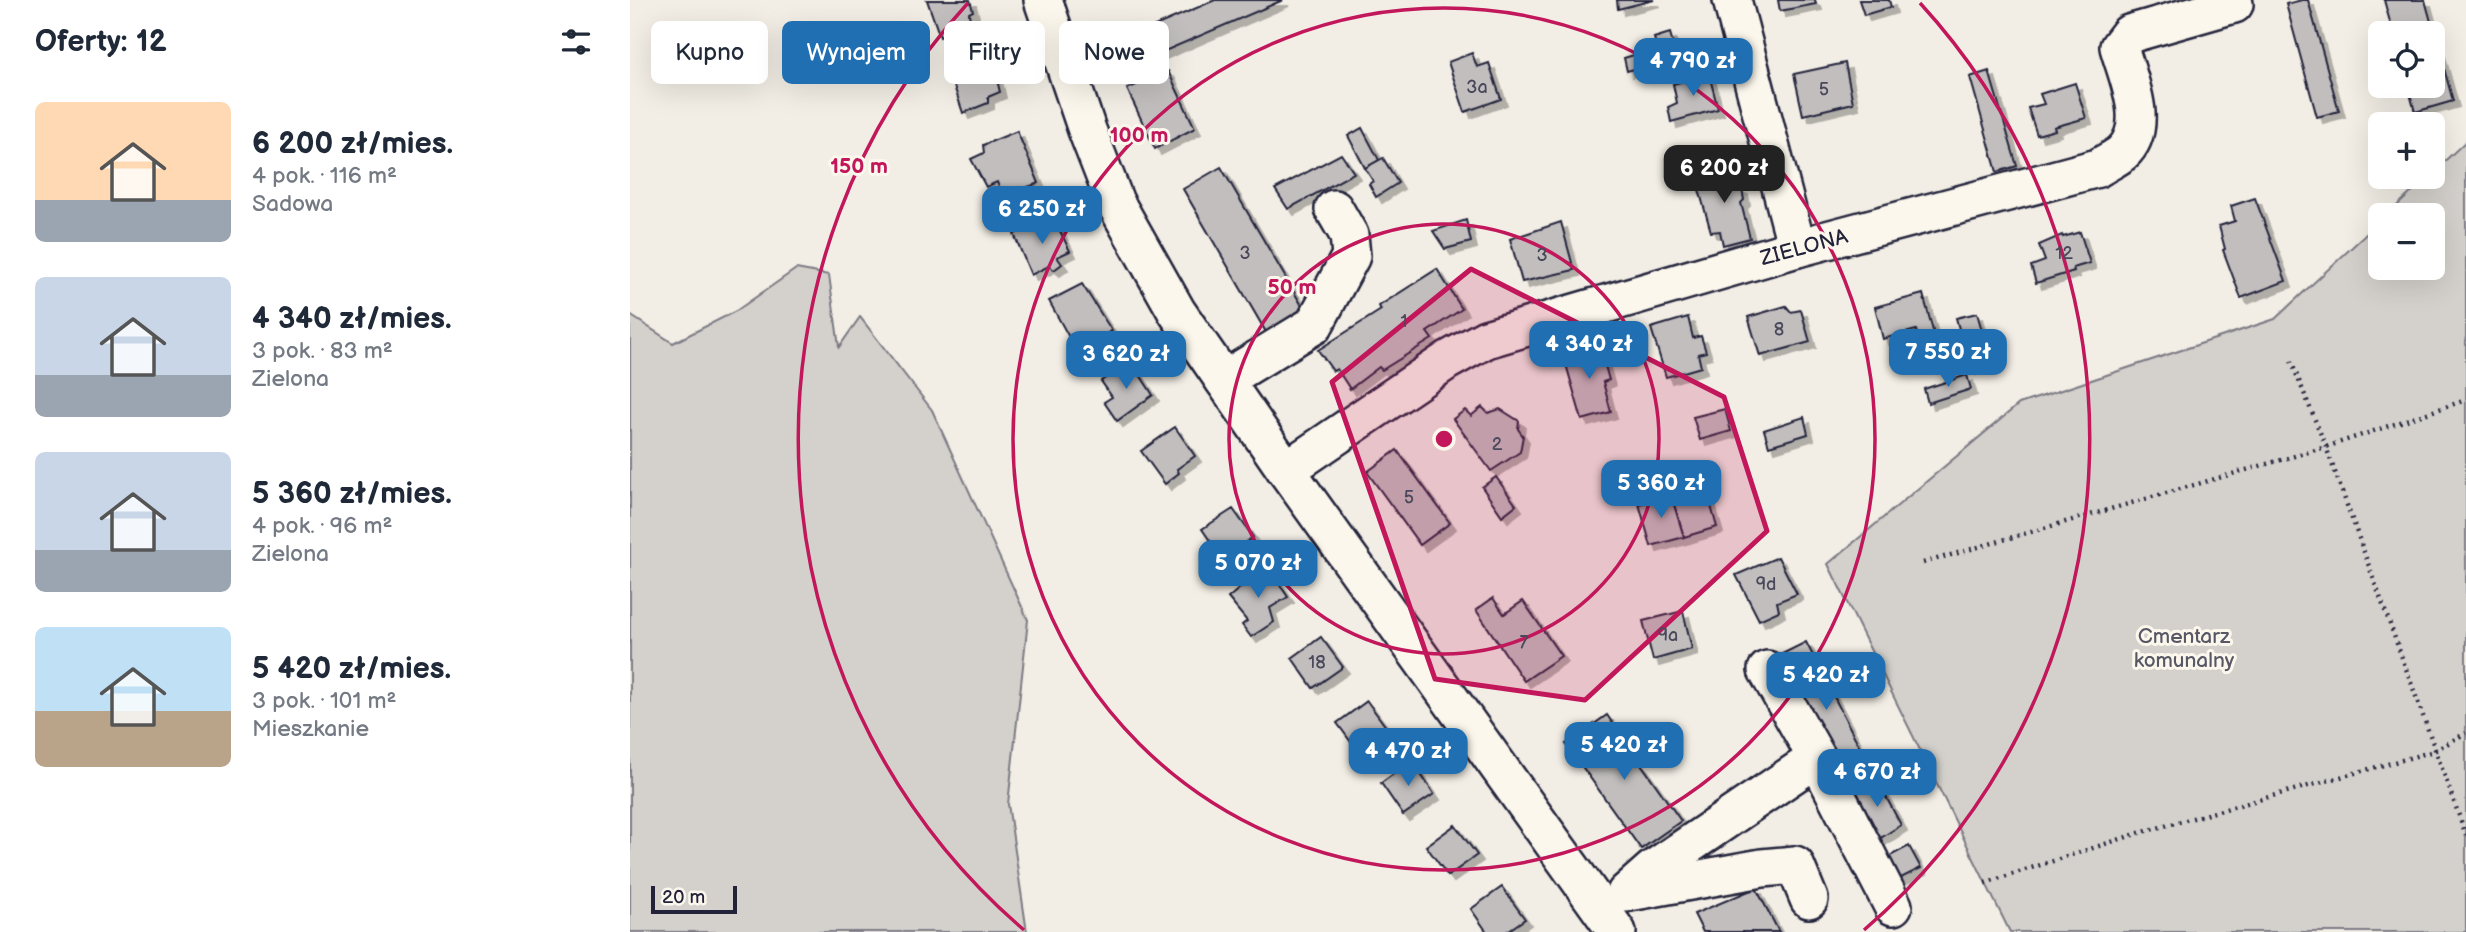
<!DOCTYPE html>
<html lang="pl">
<head>
<meta charset="utf-8">
<style>
	:root { --surface:#fff; --page:#f6f6f7; --text:#1f2937; --muted:#747a83; --accent:#1f6fb2 }
	body { margin:0; font-family:"Balsamiq Sans",sans-serif; background:var(--page); color:var(--text); height:100vh; display:flex; flex-direction:column; font-size:26px; white-space:nowrap }
	* { box-sizing:border-box; margin:0 }
	p { font-size:23px; color:var(--muted) }
	.icon { flex:none; width:38px; height:38px; fill:none; stroke:currentColor; stroke-width:2; stroke-linecap:round; stroke-linejoin:round }
	.map { position:relative; flex:1; overflow:hidden }
	.panel { display:flex; flex-direction:column; background:var(--surface); width:630px }
	.panel>* { flex:none }
	.hud { position:absolute; left:21px; top:21px; width:665px; height:63px; display:flex; gap:14px }
	.tools { position:absolute; left:1738px; top:21px; display:grid; gap:14px }
	.tools a { display:grid; place-items:center; width:77px; height:77px; border-radius:10px; background:var(--surface); box-shadow:0 7px 28px #0002; font-size:35px }
	.scale { position:absolute; left:21px; bottom:18px; width:86px; box-sizing:border-box; padding-left:7px; border:4px solid #22223b; border-top:0; font-size:19px; line-height:24px; white-space:nowrap; color:#22223b; -webkit-text-stroke:5px #fbf7ec; paint-order:stroke }
	.price { position:absolute; translate:-50% -60px; padding:0 16px; border-radius:14px; background:var(--accent); color:#fff; font-size:23px; line-height:46px; filter:drop-shadow(0 2px 4px #0008) }
	.price::after { content:''; position:absolute; left:50%; top:42px; width:21px; height:16px; margin-left:-10px; background:inherit; clip-path:polygon(0 0,100% 0,50% 100%) }
	.price.current { background:#222; color:#fff }
	ul { padding:0; list-style:none }
	li { display:flex; align-items:center; gap:21px; height:175px; padding:0 35px }
	li span { display:grid; place-items:center; flex:none; width:196px; height:140px; border-radius:10px; color:#555 }
	li>.icon { margin-inline-start:auto }
	span .icon { width:84px; height:84px; fill:#fffc; stroke-width:1 }
	li b { font-size:30px }
	h2 { display:flex; justify-content:space-between; align-items:center; height:84px; padding:0 35px; font-size:30px }
	.pill { padding:0 24px; border-radius:10px; background:var(--surface); box-shadow:0 7px 28px #0002; font-size:24px; line-height:63px }
	.pill.current { background:var(--accent); color:#fff }
	main { display:flex; flex:1; min-height:0 }
	.map>svg:first-child { display:block }
</style>
</head>
<body>
<main>
<section class="panel">
<h2>Oferty: 12<svg class="icon" aria-label="filters" viewBox="0 0 24 24"><path d="M4 7h16M4 17h16"/><circle cx="9" cy="7" r="2"/><circle cx="15" cy="17" r="2"/></svg></h2>
<ul>
<li><span style="background:linear-gradient(#ffd9b3 70%,#9aa5b1 0)"><svg class="icon" aria-label="home" viewBox="0 0 24 24"><path d="M3 11l9-7 9 7M6 9v11h12V9"/></svg></span><div><b>6 200 zł/mies.</b><p>4 pok. · 116 m²</p><p>Sadowa</p></div></li>
<li><span style="background:linear-gradient(#c9d6e8 70%,#9aa5b1 0)"><svg class="icon" aria-label="home" viewBox="0 0 24 24"><path d="M3 11l9-7 9 7M6 9v11h12V9"/></svg></span><div><b>4 340 zł/mies.</b><p>3 pok. · 83 m²</p><p>Zielona</p></div></li>
<li><span style="background:linear-gradient(#c9d6e8 70%,#9aa5b1 0)"><svg class="icon" aria-label="home" viewBox="0 0 24 24"><path d="M3 11l9-7 9 7M6 9v11h12V9"/></svg></span><div><b>5 360 zł/mies.</b><p>4 pok. · 96 m²</p><p>Zielona</p></div></li>
<li><span style="background:linear-gradient(#bfe0f5 60%,#b9a48a 0)"><svg class="icon" aria-label="home" viewBox="0 0 24 24"><path d="M3 11l9-7 9 7M6 9v11h12V9"/></svg></span><div><b>5 420 zł/mies.</b><p>3 pok. · 101 m²</p><p>Mieszkanie</p></div></li>
</ul>
</section>
<div class="map">
<svg width="1836" height="932" viewBox="0 0 1836 932">
	<defs>
		<filter id="shadow"><feDropShadow dx="6" dy="6" stdDeviation="0" flood-color="#0004"/></filter>
	</defs>
	<rect width="100%" height="100%" fill="#f2eee5"/>
	<filter id="ink" filterUnits="userSpaceOnUse"><feTurbulence type="fractalNoise" baseFrequency=".0143" numOctaves="2"/><feDisplacementMap in="SourceGraphic" scale="14" xChannelSelector="R" yChannelSelector="G"/><feConvolveMatrix kernelMatrix="1 2 1 2 8 2 1 2 1" color-interpolation-filters="sRGB"/></filter>
	<g filter="url(#ink)">
		<g fill="#d4d1cc" stroke="#7b7a84" stroke-width="2">
			<path d="M1836,141V932H1380L1198,564L1389,404L1645,319L1750,221V268H1802V215H1757L1798,177H1802L1803,172Z"/>
			<path d="M166,269L199,275L209,347L230,317L302,410L398,620L378,804L397,932H0V315L43,343L106,311Z"/>
		</g>
		<g fill="#c2bebe" stroke="#22223b" stroke-width="2" filter="url(#shadow)">
			<path d="M297,0H340L343,11L339,13L341,27L310,37Z"/>
			<path d="M585,0H653L500,66L490,41Z"/>
			<path d="M987,0H1024L988,9Z"/>
			<path d="M1148,0H1185L1186,4L1150,11Z"/>
			<path d="M1229,0H1259L1261,7L1234,15Z"/>
			<path d="M1672,0H1678L1709,111L1687,117L1656,4Z"/>
			<path d="M1754,0H1795L1823,101L1785,112L1778,86H1802V33H1763Z"/>
			<path d="M1040,33L1047,57L997,71L994,58L1027,48L1024,38Z"/>
			<path d="M842,53L847,67L859,63L871,99L835,112L818,62Z"/>
			<path d="M352,60L358,75L366,76L370,92L358,97V103L333,113L320,74Z"/>
			<path d="M1215,63L1223,103L1173,115L1164,74Z"/>
			<path d="M538,71L565,128L525,149L497,89Z"/>
			<path d="M1359,71L1387,166L1367,172L1340,77Z"/>
			<path d="M1079,74L1088,109L1041,122L1038,107L1047,103L1043,84Z"/>
			<path d="M1445,83L1456,118L1424,127L1425,130L1407,135L1398,108L1414,104L1410,94Z"/>
			<path d="M732,128L749,160L735,168L718,136Z"/>
			<path d="M387,131L409,183L373,196L367,182L356,187L341,159L354,153L353,145Z"/>
			<path d="M711,154L724,173L658,209L645,189Z"/>
			<path d="M753,158L768,183L746,197L739,184L743,181L735,168Z"/>
			<path d="M1096,164L1102,175L1105,187L1112,189L1114,200L1111,203L1120,238L1093,245L1090,231L1081,232L1068,186L1075,183L1073,170Z"/>
			<path d="M591,167L678,316L640,339L553,189Z"/>
			<path d="M1625,198L1656,281L1611,298L1593,250L1595,249L1589,226L1605,221L1601,206Z"/>
			<path d="M423,217L440,251L427,257L432,264L424,270L419,266L401,275L384,234Z"/>
			<path d="M836,220L841,242L815,249L803,231Z"/>
			<path d="M931,222L944,270L892,282L880,239Z"/>
			<path d="M1450,232L1460,263L1443,268L1444,271L1406,283L1401,266L1415,261L1409,245L1432,235L1433,237Z"/>
			<path d="M807,269L832,309L797,332L802,339L752,370L749,367L720,389L707,369L703,371L688,350L751,310L749,306Z"/>
			<path d="M452,284L482,331L446,350L419,301Z"/>
			<path d="M1293,294L1306,342L1290,346L1286,330L1253,339L1245,307Z"/>
			<path d="M1156,306L1161,312L1171,310L1180,342L1130,356L1118,317Z"/>
			<path d="M1347,313L1361,362L1340,369L1326,318Z"/>
			<path d="M1058,317L1063,338L1071,336L1076,352L1068,354L1071,367L1036,377L1021,328Z"/>
			<path d="M969,344L979,380L973,382L981,412L952,420L933,354Z"/>
			<path d="M501,361L523,395L487,421L474,402L482,397L471,381Z"/>
			<path d="M1337,375L1341,389L1298,403L1294,389Z"/>
			<path d="M852,407L858,413L870,409L889,421L888,429L893,436L890,452L861,471L823,419L835,410L841,416Z"/>
			<path d="M1095,409L1101,431L1070,440L1063,417Z"/>
			<path d="M1174,417L1178,434L1139,446L1134,430Z"/>
			<path d="M545,427L565,456L547,469L549,473L535,484L511,451Z"/>
			<path d="M767,450L820,523L790,545L737,472Z"/>
			<path d="M866,477L886,505L872,516L852,487Z"/>
			<path d="M1075,485L1087,527L1054,537L1040,492L1055,487L1056,491Z"/>
			<path d="M1040,492L1054,537L1021,546L1009,504L1029,499L1028,495Z"/>
			<path d="M603,509L623,537L604,551L606,556L596,564L572,529Z"/>
			<path d="M1148,557L1167,594L1147,602L1149,611L1129,620L1106,575Z"/>
			<path d="M639,569L658,597L640,608L644,622L621,637L612,625L617,621L598,598L611,587L607,584L626,571L630,575Z"/>
			<path d="M863,598L874,614L893,601L931,656L894,681L846,610Z"/>
			<path d="M1053,611L1062,649L1023,660L1013,621Z"/>
			<path d="M691,637L713,667L683,688L662,658Z"/>
			<path d="M1176,642L1241,769L1217,781L1152,654Z"/>
			<path d="M737,701L759,731L729,753L707,723Z"/>
			<path d="M977,715L1051,821L1011,849L936,744Z"/>
			<path d="M782,761L804,794L773,815L751,783Z"/>
			<path d="M1247,780L1271,825L1249,839L1223,792Z"/>
			<path d="M825,825L847,855L818,876L796,846Z"/>
			<path d="M1279,846L1291,868L1269,879L1258,857Z"/>
			<path d="M872,887L895,919L876,932H857L841,909Z"/>
			<path d="M1126,888L1149,932H1073L1064,914Z"/>
		</g>
		<g fill="none" stroke-linecap="round" stroke-linejoin="round">
			<defs>
				<g id="minor">
					<path d="M413,0L457,130L485,202L547,312L656,470L987,932"/>
					<path d="M1102,0L1167,248"/>
					<path d="M594,380L684,325L721,256L719,235L704,209"/>
					<path d="M656,470L818,360L856,339L1167,248L1468,168C1475,163 1485,159 1492,153C1521,127 1498,79 1489,47L1499,34L1604,4"/>
					<path d="M1187,758L1263,906"/>
					<path d="M999,892L1132,868L1165,865L1179,899"/>
					<path d="M996,893L1022,870L1187,758L1137,670"/>
				</g>
			</defs>
			<use href="#minor" stroke="#22223b" stroke-width="42"/>
			<g stroke="#22223b" stroke-width="4.5" stroke-dasharray="2 5" stroke-linecap="butt">
				<path d="M1661,361L1696,447L1836,835"/>
				<path d="M1293,563L1696,447L1836,400"/>
				<path d="M1355,883L1509,833L1804,751L1836,733"/>
			</g>
			<use href="#minor" stroke="#fbf7ec" stroke-width="37"/>
		</g>
	</g>
	<path fill="#c2185b" fill-opacity="0.2" stroke="#c2185b" stroke-width="5" stroke-linejoin="round" d="M841,269L1094,397L1137,531L955,700L805,679L702,382Z"/>
	<g fill="none" stroke="#c2185b" stroke-width="3.5">
		<circle cx="814" cy="439" r="215"/>
		<circle cx="814" cy="439" r="431"/>
		<path d="M394 930A646 646 0 0 1 338 3M1290 3A646 646 0 0 1 1234 930"/>
	</g>
	<g text-anchor="middle" stroke-width="6" stroke-linejoin="round" paint-order="stroke">
		<g font-size="18" fill="#4a495c">
			<text x="847" y="93">3a</text>
			<text x="1194" y="95">5</text>
			<text x="615" y="259">3</text>
			<text x="1434" y="259">12</text>
			<text x="912" y="261">3</text>
			<text x="774" y="327">1</text>
			<text x="1149" y="335">8</text>
			<text x="867" y="450">2</text>
			<text x="779" y="503">5</text>
			<text x="1136" y="590">9d</text>
			<text x="1038" y="641">9a</text>
			<text x="894" y="648">7</text>
			<text x="687" y="668">18</text>
		</g>
		<g font-size="21" fill="#22223b" stroke="#fbf7ec">
			<text transform="translate(1174 247) rotate(-15)" y="7">ZIELONA</text>
		</g>
		<g font-size="21" fill="#575766" stroke="#fbf7ec">
			<text x="1554" y="643">Cmentarz<tspan x="1554" dy="24">komunalny</tspan></text>
		</g>
	</g>
	<circle cx="814" cy="439" r="10" fill="#c2185b" stroke="#fbf7ec" stroke-width="3.5"/>
	<g font-size="21" text-anchor="middle" font-weight="bold" fill="#c2185b" stroke="#fbf7ec" stroke-width="6" stroke-linejoin="round" paint-order="stroke">
		<text x="509" y="142">100 m</text>
		<text x="229" y="173">150 m</text>
		<text x="662" y="294">50 m</text>
	</g>
</svg>
<div class="tools">
<a><svg class="icon" aria-label="locate" viewBox="0 0 24 24"><circle cx="12" cy="12" r="6"/><path d="M12 2v4M12 18v4M2 12h4M18 12h4"/></svg></a>
<a>+</a>
<a>−</a>
</div>
<div class="scale">20 m</div>
<b class="price" style="left:1063px;top:98px">4 790 zł</b>
<b class="price current" style="left:1094px;top:205px">6 200 zł</b>
<b class="price" style="left:412px;top:246px">6 250 zł</b>
<b class="price" style="left:959px;top:381px">4 340 zł</b>
<b class="price" style="left:1318px;top:389px">7 550 zł</b>
<b class="price" style="left:496px;top:391px">3 620 zł</b>
<b class="price" style="left:1031px;top:520px">5 360 zł</b>
<b class="price" style="left:628px;top:600px">5 070 zł</b>
<b class="price" style="left:1196px;top:712px">5 420 zł</b>
<b class="price" style="left:994px;top:782px">5 420 zł</b>
<b class="price" style="left:778px;top:788px">4 470 zł</b>
<b class="price" style="left:1247px;top:809px">4 670 zł</b>
<div class="hud">
<a class="pill">Kupno</a>
<a class="pill current">Wynajem</a>
<a class="pill">Filtry</a>
<a class="pill">Nowe</a>
</div>
</div>
</main>
</body>
</html>
